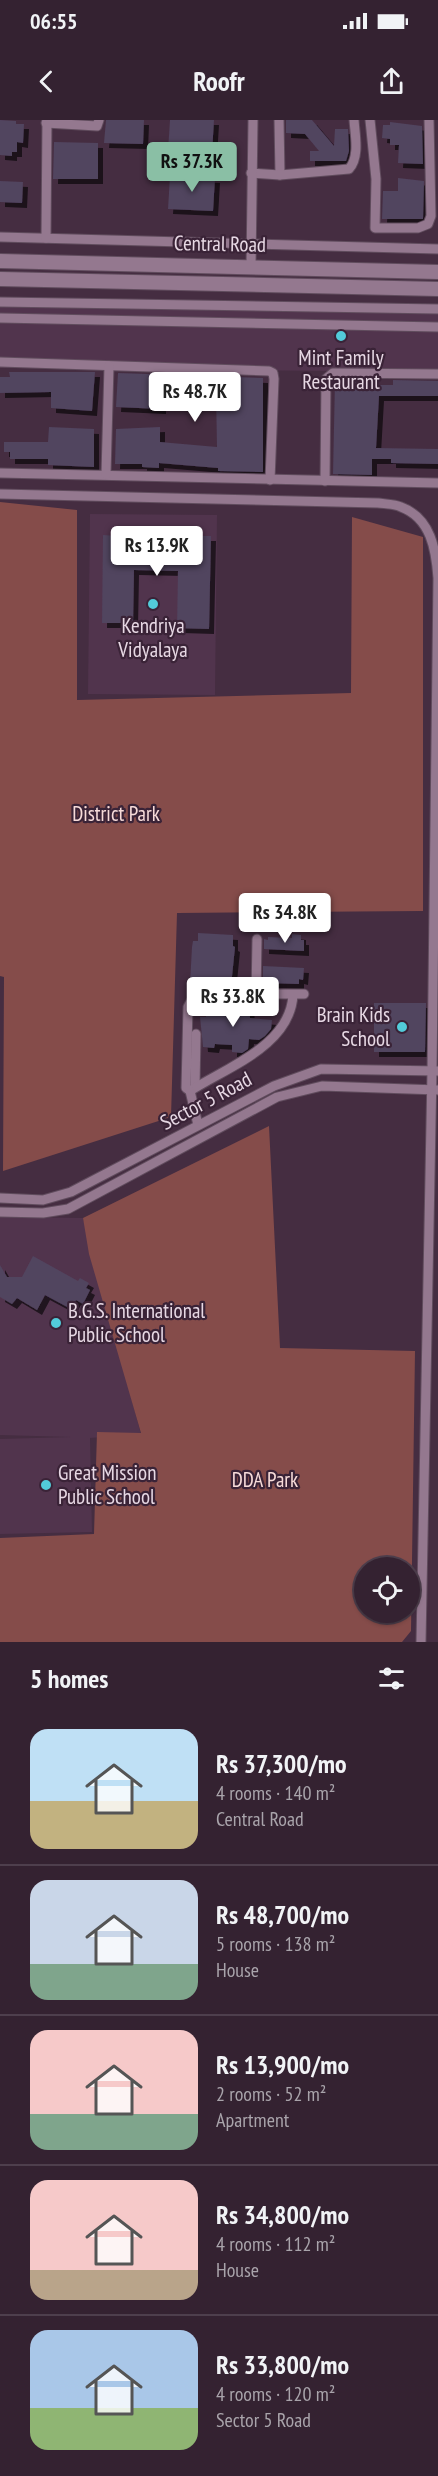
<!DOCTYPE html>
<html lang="en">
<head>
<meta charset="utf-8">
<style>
	:root { --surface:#342231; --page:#3f2f3d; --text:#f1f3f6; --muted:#a9a4ab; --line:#4e3f4d; --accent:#8abfa5 }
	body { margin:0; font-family:"PT Sans Narrow",sans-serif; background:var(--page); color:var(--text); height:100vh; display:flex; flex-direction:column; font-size:22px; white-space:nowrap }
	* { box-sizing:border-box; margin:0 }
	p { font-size:20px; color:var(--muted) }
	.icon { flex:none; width:33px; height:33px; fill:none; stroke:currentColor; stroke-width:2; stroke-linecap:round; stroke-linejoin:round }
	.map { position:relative; height:1522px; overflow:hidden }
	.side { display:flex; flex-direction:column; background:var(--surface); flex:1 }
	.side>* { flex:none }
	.fabs { position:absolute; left:354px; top:1437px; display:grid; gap:12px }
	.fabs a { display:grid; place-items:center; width:66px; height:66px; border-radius:50%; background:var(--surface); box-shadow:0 2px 4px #0004,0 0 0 2px var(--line); font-size:30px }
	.price { position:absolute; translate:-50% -51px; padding:0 14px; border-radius:6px; background:#fff; color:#222; font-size:20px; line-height:39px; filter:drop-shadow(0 2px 3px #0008) }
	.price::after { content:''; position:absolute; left:50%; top:36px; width:18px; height:14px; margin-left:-9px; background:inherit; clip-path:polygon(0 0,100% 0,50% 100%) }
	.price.selected { background:var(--accent); color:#111 }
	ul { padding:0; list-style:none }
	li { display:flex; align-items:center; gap:18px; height:150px; padding:0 30px }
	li+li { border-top:2px solid var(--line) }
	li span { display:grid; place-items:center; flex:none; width:168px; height:120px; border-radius:18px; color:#555 }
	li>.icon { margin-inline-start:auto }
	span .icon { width:72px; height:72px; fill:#fffc; stroke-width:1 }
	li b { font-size:26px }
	h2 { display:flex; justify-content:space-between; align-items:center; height:72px; padding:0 30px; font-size:26px }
	.status { display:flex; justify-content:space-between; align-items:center; height:42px; padding:0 30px; background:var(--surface); direction:ltr }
	.status svg { height:16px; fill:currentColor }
	header { display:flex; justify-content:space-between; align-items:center; height:78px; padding:0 30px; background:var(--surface); font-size:27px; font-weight:700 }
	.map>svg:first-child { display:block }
</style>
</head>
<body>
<div class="status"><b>06:55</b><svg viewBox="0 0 49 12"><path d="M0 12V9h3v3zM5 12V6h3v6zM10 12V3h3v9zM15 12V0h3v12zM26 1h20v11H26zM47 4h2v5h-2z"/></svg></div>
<header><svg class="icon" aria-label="back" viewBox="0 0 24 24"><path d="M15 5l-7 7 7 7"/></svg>Roofr<svg class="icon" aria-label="share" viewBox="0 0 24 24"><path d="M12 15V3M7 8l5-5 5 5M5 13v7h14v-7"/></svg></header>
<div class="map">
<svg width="438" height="1522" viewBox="0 0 438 1522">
	<defs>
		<filter id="shadow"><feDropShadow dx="5" dy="5" stdDeviation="0" flood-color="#0009"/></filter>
	</defs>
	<rect width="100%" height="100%" fill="#452d41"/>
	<g fill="#51344d">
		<path d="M0,187L438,191V252L0,248Z"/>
		<path d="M90,394L217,395L215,575L88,574Z"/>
		<path d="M0,1097L83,1098L141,1314L90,1318L92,1412L0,1414V1319L71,1317L0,1315Z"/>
	</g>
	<g fill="#854c4a" fill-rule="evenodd">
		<path d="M0,382L77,390V580L351,573L352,397L423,417V791L177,793L171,997L3,1051L4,857L0,856Z"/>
		<path d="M269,1006L280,1228L415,1231L411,1511L402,1522H0V1418L94,1414L97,1312L141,1313L89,1134L83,1098ZM364,1448H410V1492H364Z"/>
	</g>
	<g fill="#51445f" filter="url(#shadow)">
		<path d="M0,0L16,1V4H24L23,23L17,22V32H12V36L0,35Z"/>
		<path d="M106,0H144L143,24L104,23Z"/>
		<path d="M170,0H214L212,33L168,31Z"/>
		<path d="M286,0H312L334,26L335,9H348L349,31L346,41H310V31H319L305,14L286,13Z"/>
		<path d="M390,2L422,6L423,44L398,43L399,25H390V19L382,18L383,5H390Z"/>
		<path d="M54,22L98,23V59H53Z"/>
		<path d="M170,56L215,58L213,91L168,89Z"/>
		<path d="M398,58L424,61L423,99H382L383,71H398Z"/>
		<path d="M0,61L23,62L22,83L0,82Z"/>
		<path d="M9,252H95L92,291L51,288V272L0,273V257H10Z"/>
		<path d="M118,253L263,258V352L218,351V348L159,343V348L142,347V344H115L116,309L160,307V322L217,327L216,272L161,269V289L116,287Z"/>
		<path d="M335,260H375V265H393V260L438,261V276H379L376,328L438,329V344L391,343V339H372V355L333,354Z"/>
		<path d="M49,307L94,309V347L48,345V339H10V332H4V322H48Z"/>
		<path d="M103,415L118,416V421L199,422V416H211L209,509L177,508L178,451L134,450L133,503H102Z"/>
		<path d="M198,813L233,815V826L235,827L231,866L223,865V861L205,860L204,865L190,864L192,827L193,821H198Z"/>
		<path d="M292,814L301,815V820H304V831L264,829V819L268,820V817L292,818Z"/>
		<path d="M263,846L304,848L303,860L299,859V864L268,863V860H263Z"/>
		<path d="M228,883L249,884L250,898L272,900L271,909L265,916L259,920L249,919L248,929L242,933L232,932V925L215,924L214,928L203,927L200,897H206V889L227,890Z"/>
		<path d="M374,883H426L425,932H374Z"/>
		<path d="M33,1136L78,1161L80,1158L89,1163L86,1168L90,1170L83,1184L76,1180L71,1189L45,1175L37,1190L17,1178L12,1184L0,1177V1145L7,1157H22Z"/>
	</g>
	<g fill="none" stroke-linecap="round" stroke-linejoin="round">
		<defs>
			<g id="minor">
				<path d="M279,0L280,55"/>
				<path d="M370,0L376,59L375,108H418L428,104L431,96L429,0"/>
				<path d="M46,3L97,6L99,0"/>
				<path d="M251,53L280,55L349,49C360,37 355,15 354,0"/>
				<path d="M0,117L438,129"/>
				<path d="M46,118L47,0"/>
				<path d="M251,146L253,0"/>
				<path d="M0,182L438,189"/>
				<path d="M0,198L438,207"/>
				<path d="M0,242L269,251L273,253L274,259L270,360"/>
				<path d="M0,353L438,363"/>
				<path d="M106,354L109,246"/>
				<path d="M325,361L326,259L333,253L438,254"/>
				<path d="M0,374L378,383C386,384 395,384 401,387C431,398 436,430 438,458L432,951L421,1522"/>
				<path d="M256,875L257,819"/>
				<path d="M195,967L196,914"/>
				<path d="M190,971C227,947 290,926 293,875"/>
				<path d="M198,1005L190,971L186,968L188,887C192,878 195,875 205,874H304"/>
				<path d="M0,1078L43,1080L71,1072L274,966L321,949L438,951"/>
				<path d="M0,1092L43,1093L68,1089L277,977L322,966L438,970"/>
			</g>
			<g id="secondary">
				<path d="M0,141L438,152"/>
				<path d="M0,159L438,169"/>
			</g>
		</defs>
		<use href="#minor" stroke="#604c5d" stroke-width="11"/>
		<use href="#secondary" stroke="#604c5d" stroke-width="16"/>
		<use href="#minor" stroke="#94788f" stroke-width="9"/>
		<use href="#secondary" stroke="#94788f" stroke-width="14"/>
	</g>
	<g fill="#52cbd9" stroke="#3a2337" stroke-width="2">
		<circle cx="341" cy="216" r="6"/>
		<circle cx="153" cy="484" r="6"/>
		<circle cx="402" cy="907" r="6"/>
		<circle cx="56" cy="1203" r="6"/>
		<circle cx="46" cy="1365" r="6"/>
	</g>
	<g text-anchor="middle" stroke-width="4.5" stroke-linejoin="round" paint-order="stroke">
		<g font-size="21" fill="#e7d8e4" stroke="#3a2337">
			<text transform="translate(220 124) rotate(1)" y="7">Central Road</text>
			<text transform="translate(206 981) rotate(-28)" y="7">Sector 5 Road</text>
		</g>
		<g font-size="21" fill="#e7d8e4" stroke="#3a2337">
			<text x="341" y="245">Mint Family<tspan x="341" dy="24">Restaurant</tspan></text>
			<text x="153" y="513">Kendriya<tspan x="153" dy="24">Vidyalaya</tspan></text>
			<text x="390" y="902" text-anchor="end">Brain Kids<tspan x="390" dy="24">School</tspan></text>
			<text x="68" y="1198" text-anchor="start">B.G.S. International<tspan x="68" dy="24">Public School</tspan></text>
			<text x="58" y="1360" text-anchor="start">Great Mission<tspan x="58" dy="24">Public School</tspan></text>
		</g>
		<g font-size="21" fill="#f7dbd9" stroke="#3a2337">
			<text x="116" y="701">District Park</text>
			<text x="265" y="1367">DDA Park</text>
		</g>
	</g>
</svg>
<div class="fabs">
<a><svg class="icon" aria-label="locate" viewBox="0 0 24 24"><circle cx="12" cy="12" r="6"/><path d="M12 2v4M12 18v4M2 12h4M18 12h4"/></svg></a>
</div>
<b class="price selected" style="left:192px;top:73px">Rs 37.3K</b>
<b class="price" style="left:195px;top:303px">Rs 48.7K</b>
<b class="price" style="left:157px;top:457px">Rs 13.9K</b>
<b class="price" style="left:285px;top:824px">Rs 34.8K</b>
<b class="price" style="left:233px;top:908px">Rs 33.8K</b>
</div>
<section class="side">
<h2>5 homes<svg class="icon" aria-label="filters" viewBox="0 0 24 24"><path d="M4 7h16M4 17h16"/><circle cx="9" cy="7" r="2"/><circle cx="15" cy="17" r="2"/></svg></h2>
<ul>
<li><span style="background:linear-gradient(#bfe0f5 60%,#c2b280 0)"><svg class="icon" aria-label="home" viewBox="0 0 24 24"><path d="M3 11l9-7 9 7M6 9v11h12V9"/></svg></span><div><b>Rs 37,300/mo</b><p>4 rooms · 140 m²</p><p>Central Road</p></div></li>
<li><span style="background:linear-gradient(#c9d6e8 70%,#7fa58c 0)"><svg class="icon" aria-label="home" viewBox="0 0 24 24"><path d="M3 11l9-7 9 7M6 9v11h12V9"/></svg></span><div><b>Rs 48,700/mo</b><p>5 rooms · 138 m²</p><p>House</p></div></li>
<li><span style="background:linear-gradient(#f6c9c9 70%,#7fa58c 0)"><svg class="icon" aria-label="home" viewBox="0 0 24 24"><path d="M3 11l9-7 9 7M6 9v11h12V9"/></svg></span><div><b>Rs 13,900/mo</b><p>2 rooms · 52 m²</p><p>Apartment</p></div></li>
<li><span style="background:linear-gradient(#f6c9c9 75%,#b9a48a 0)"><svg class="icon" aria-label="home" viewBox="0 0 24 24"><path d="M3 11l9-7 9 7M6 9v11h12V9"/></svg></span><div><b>Rs 34,800/mo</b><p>4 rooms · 112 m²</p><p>House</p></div></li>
<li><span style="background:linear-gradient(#a9c7e8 65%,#8fb573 0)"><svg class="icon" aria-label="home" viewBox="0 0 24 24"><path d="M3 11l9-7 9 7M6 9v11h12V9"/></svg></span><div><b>Rs 33,800/mo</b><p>4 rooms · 120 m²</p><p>Sector 5 Road</p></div></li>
</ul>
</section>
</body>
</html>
